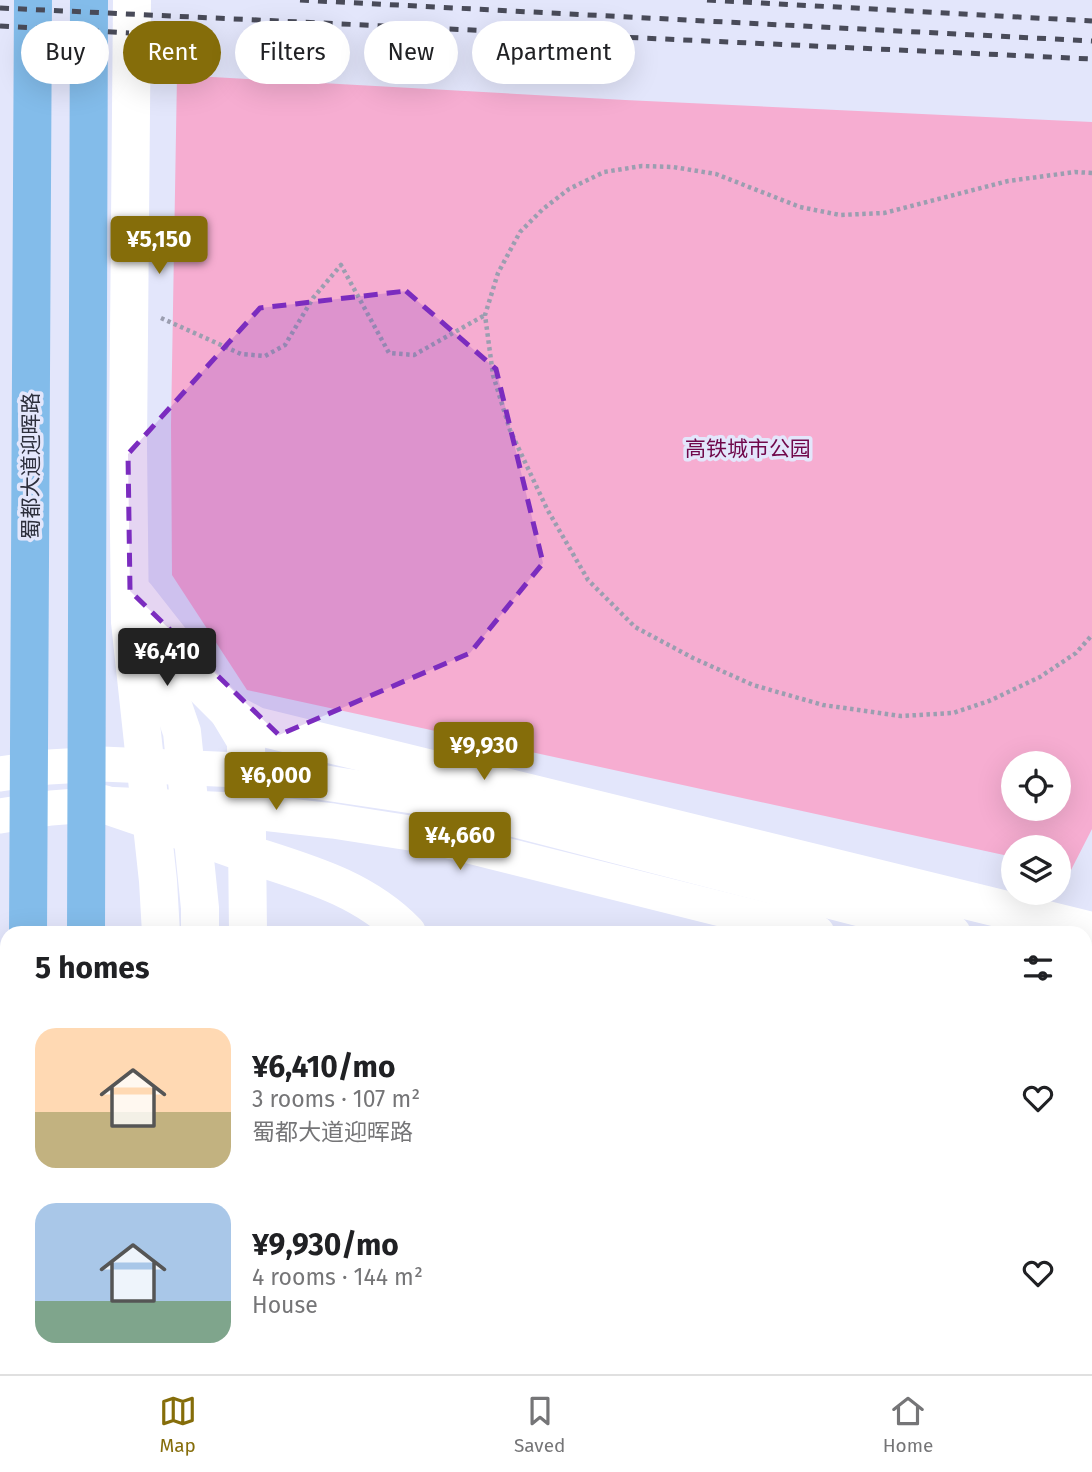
<!DOCTYPE html>
<html lang="en">
<head>
<meta charset="utf-8">
<style>
	:root { --surface:#fff; --page:#f2f2f2; --text:#202124; --muted:#757577; --line:#e0e0e0; --accent:#856d0a }
	body { margin:0; font-family:"Fira Sans","Noto Sans SC",sans-serif; background:var(--page); color:var(--text); height:100vh; display:flex; flex-direction:column; font-size:26px; white-space:nowrap }
	* { box-sizing:border-box; margin:0 }
	p { font-size:23px; color:var(--muted) }
	.icon { flex:none; width:38px; height:38px; fill:none; stroke:currentColor; stroke-width:2; stroke-linecap:round; stroke-linejoin:round }
	.map { position:relative; flex:1; overflow:hidden }
	.panel { position:absolute; left:0px; top:926px; width:1092px; height:450px; display:flex; flex-direction:column; background:var(--surface); border-radius:21px 21px 0 0; box-shadow:0 7px 28px #0002 }
	.panel>* { flex:none }
	.hud { position:absolute; left:21px; top:21px; width:700px; height:63px; display:flex; gap:14px }
	.controls { position:absolute; left:1001px; top:751px; display:grid; gap:14px }
	.controls a { display:grid; place-items:center; width:70px; height:70px; border-radius:50%; background:var(--surface); box-shadow:0 7px 28px #0002; font-size:35px }
	.price { position:absolute; translate:-50% -60px; padding:0 16px; border-radius:7px; background:var(--accent); color:#fff; font-size:23px; line-height:46px; filter:drop-shadow(0 2px 4px #0008) }
	.price::after { content:''; position:absolute; left:50%; top:42px; width:21px; height:16px; margin-left:-10px; background:inherit; clip-path:polygon(0 0,100% 0,50% 100%) }
	.price.active { background:#222; color:#fff }
	ul { padding:0; list-style:none }
	li { display:flex; align-items:center; gap:21px; height:175px; padding:0 35px }
	li span { display:grid; place-items:center; flex:none; width:196px; height:140px; border-radius:21px; color:#555 }
	li>.icon { margin-inline-start:auto }
	span .icon { width:84px; height:84px; fill:#fffc; stroke-width:1 }
	li b { font-size:30px }
	h2 { display:flex; justify-content:space-between; align-items:center; height:84px; padding:0 35px; font-size:30px }
	.chip { padding:0 24px; border-radius:32px; background:var(--surface); box-shadow:0 7px 28px #0002; font-size:24px; line-height:63px }
	.chip.active { background:var(--accent); color:#fff }
	.dock { display:flex; justify-content:space-around; align-items:center; height:98px; border-top:2px solid var(--line); background:var(--surface); font-size:19px; color:var(--muted) }
	.dock a { display:grid; justify-items:center; gap:4px }
	.dock .active { color:var(--accent) }
	.map>svg:first-child { display:block }
</style>
</head>
<body>
<div class="map">
<svg width="1092" height="1374" viewBox="0 0 1092 1374">
	<rect width="100%" height="100%" fill="#e3e6fb"/>
	<path fill="#f6add1" fill-rule="evenodd" d="M177,75L625,100L1092,122V829L1071,870L1059,867V847H1013V857L247,690L172,575L171,425ZM1013,763H1059V808H1013Z"/>
	<g fill="none" stroke-linecap="round" stroke-linejoin="round">
		<g stroke="#9b9eb0" stroke-width="4.5" stroke-dasharray="3.5 3.5" stroke-linecap="butt">
			<path d="M1092,173L1075,172L1008,181L884,213L840,215L800,207L716,174L673,167L642,166L604,172L569,189L543,209L520,232L498,273L485,315L493,375L510,430L547,509L588,580L635,627L693,658L753,685L823,705L901,716L953,713L989,701L1040,677L1076,653L1092,635"/>
			<path d="M161,318L241,354L265,356L285,345L313,298L341,265L389,353L414,355L485,315"/>
			<path d="M1085,1208L1092,1211"/>
			<path d="M547,1374L551,1368"/>
			<path d="M617,1374L619,1368"/>
		</g>
		<g stroke="#fff" stroke-width="14">
			<path d="M122,1368L123,1374"/>
			<path d="M9,1374V1368"/>
		</g>
		<g stroke="#fff" stroke-width="35">
			<path d="M0,774L49,767L102,764L239,770L439,800L953,933"/>
			<path d="M0,816L51,808L103,804L234,810L333,821L429,836L817,933"/>
			<path d="M1085,967L1092,969"/>
			<path d="M1085,1000L1092,1002"/>
		</g>
		<g stroke="#fff" stroke-width="38">
			<path d="M132,0L128,445L130,622L158,881L161,933"/>
			<path d="M136,596L187,661L202,685L228,711L256,726L1092,931"/>
			<path d="M147,630L182,732L200,908V933"/>
			<path d="M228,711L246,741L248,933"/>
			<path d="M103,804C150,820 198,836 245,853C303,872 363,887 407,933"/>
			<path d="M1085,1046L1092,1048"/>
			<path d="M170,1368V1374"/>
		</g>
		<g stroke="#83bcea" stroke-width="38">
			<path d="M28,933L33,0"/>
			<path d="M86,933L89,0"/>
			<path d="M38,1368V1374"/>
			<path d="M88,1368V1374"/>
		</g>
		<g stroke="#494b59" stroke-width="5" stroke-dasharray="9 9" stroke-linecap="butt">
			<path d="M300,0L1092,41"/>
			<path d="M707,0L1092,21"/>
			<path d="M0,8L1092,59"/>
			<path d="M0,26L129,33"/>
		</g>
	</g>
	<path fill="#7b2cbf" fill-opacity="0.2" stroke="#7b2cbf" stroke-width="5" stroke-dasharray="14 9" stroke-linejoin="round" d="M406,291L496,369L543,563L470,653L279,735L130,591L128,454L260,308Z"/>
	<g text-anchor="middle" stroke-width="7" stroke-linejoin="round" paint-order="stroke">
		<g font-size="21" fill="#70084b" stroke="#e3e6fb">
			<text x="748" y="456">高铁城市公园</text>
		</g>
		<g font-size="21" fill="#2d2f3c" stroke="#e3e6fb">
			<text transform="translate(31 466) rotate(-90)" y="7">蜀都大道迎晖路</text>
		</g>
	</g>
</svg>
<div class="controls">
<a><svg class="icon" aria-label="locate" viewBox="0 0 24 24"><circle cx="12" cy="12" r="6"/><path d="M12 2v4M12 18v4M2 12h4M18 12h4"/></svg></a>
<a><svg class="icon" aria-label="layers" viewBox="0 0 24 24"><path d="M12 4l9 5-9 5-9-5zM3 14l9 5 9-5"/></svg></a>
</div>
<b class="price" style="left:159px;top:276px">¥5,150</b>
<b class="price active" style="left:167px;top:688px">¥6,410</b>
<b class="price" style="left:484px;top:782px">¥9,930</b>
<b class="price" style="left:276px;top:812px">¥6,000</b>
<b class="price" style="left:460px;top:872px">¥4,660</b>
<div class="hud">
<a class="chip">Buy</a>
<a class="chip active">Rent</a>
<a class="chip">Filters</a>
<a class="chip">New</a>
<a class="chip">Apartment</a>
</div>
<section class="panel">
<h2>5 homes<svg class="icon" aria-label="filters" viewBox="0 0 24 24"><path d="M4 7h16M4 17h16"/><circle cx="9" cy="7" r="2"/><circle cx="15" cy="17" r="2"/></svg></h2>
<ul>
<li><span style="background:linear-gradient(#ffd9b3 60%,#c2b280 0)"><svg class="icon" aria-label="home" viewBox="0 0 24 24"><path d="M3 11l9-7 9 7M6 9v11h12V9"/></svg></span><div><b>¥6,410/mo</b><p>3 rooms · 107 m²</p><p>蜀都大道迎晖路</p></div><svg class="icon" aria-label="heart" viewBox="0 0 24 24"><path d="M12 20l-8-8c-3-5 5-10 8-4 3-6 11-1 8 4z"/></svg></li>
<li><span style="background:linear-gradient(#a9c7e8 70%,#7fa58c 0)"><svg class="icon" aria-label="home" viewBox="0 0 24 24"><path d="M3 11l9-7 9 7M6 9v11h12V9"/></svg></span><div><b>¥9,930/mo</b><p>4 rooms · 144 m²</p><p>House</p></div><svg class="icon" aria-label="heart" viewBox="0 0 24 24"><path d="M12 20l-8-8c-3-5 5-10 8-4 3-6 11-1 8 4z"/></svg></li>
</ul>
</section>
</div>
<nav class="dock">
<a class="active"><svg class="icon" aria-label="map" viewBox="0 0 24 24"><path d="M3 6l6-2 6 2 6-2v14l-6 2-6-2-6 2zM9 4v14M15 6v14"/></svg>Map</a>
<a><svg class="icon" aria-label="saved" viewBox="0 0 24 24"><path d="M7 4h10v16l-5-4-5 4z"/></svg>Saved</a>
<a><svg class="icon" aria-label="home" viewBox="0 0 24 24"><path d="M3 11l9-7 9 7M6 9v11h12V9"/></svg>Home</a>
</nav>
</body>
</html>
